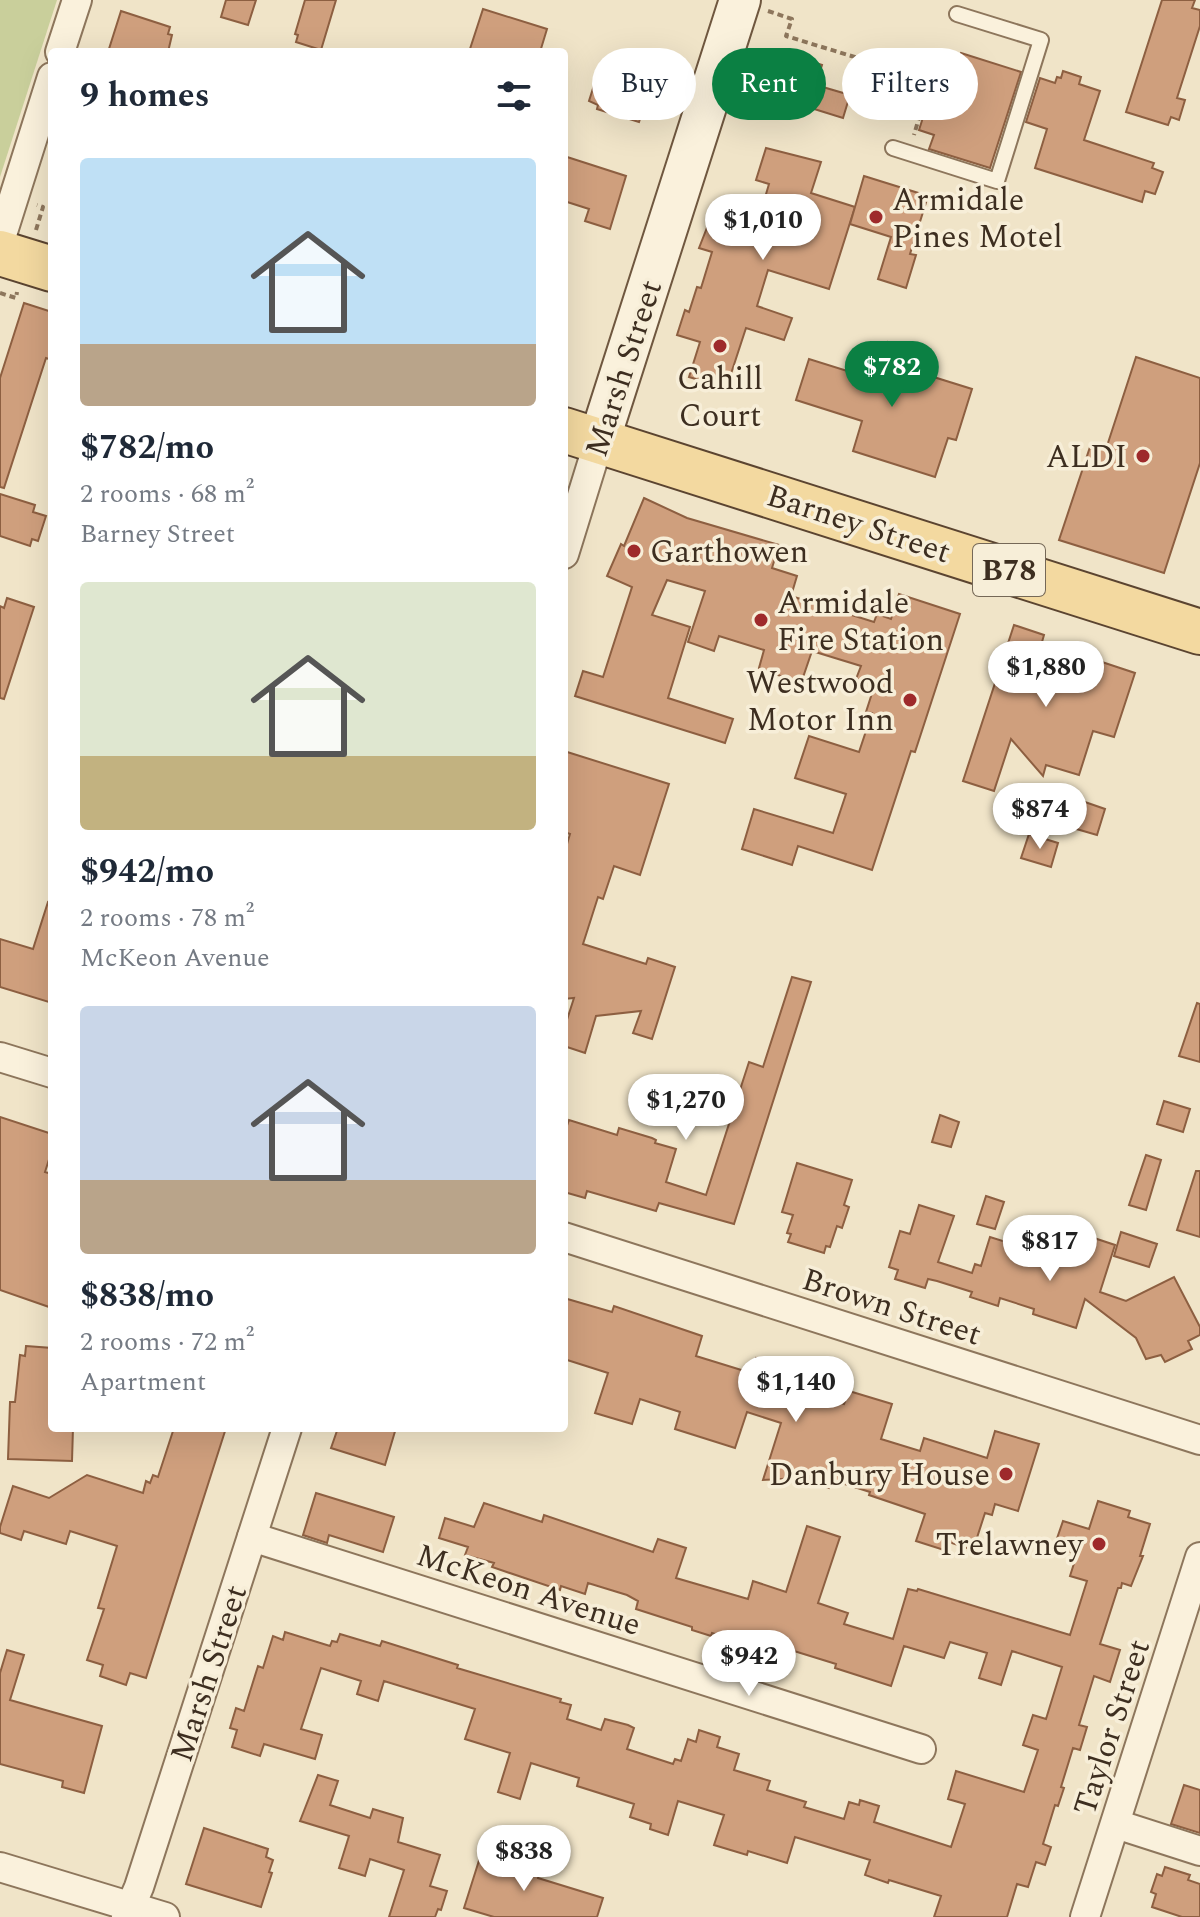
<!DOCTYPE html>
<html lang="en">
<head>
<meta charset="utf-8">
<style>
	:root { --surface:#fff; --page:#f6f6f7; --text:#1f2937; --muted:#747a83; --accent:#0b8043 }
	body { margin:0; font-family:Spectral,serif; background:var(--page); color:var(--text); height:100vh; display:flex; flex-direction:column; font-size:30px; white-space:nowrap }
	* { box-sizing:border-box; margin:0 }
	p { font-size:26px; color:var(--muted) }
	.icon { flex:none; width:44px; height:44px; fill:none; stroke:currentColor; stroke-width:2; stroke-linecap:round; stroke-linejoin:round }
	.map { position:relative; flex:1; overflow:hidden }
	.drawer { position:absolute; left:48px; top:48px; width:520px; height:1384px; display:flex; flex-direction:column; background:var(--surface); border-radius:8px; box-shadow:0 8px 32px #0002 }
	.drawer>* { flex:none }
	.banner { position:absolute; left:592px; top:48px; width:488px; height:72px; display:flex; gap:16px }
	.price { position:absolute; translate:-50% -68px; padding:0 18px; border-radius:28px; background:#fff; color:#222; font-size:26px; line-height:52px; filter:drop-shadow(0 2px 4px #0008) }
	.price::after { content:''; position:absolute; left:50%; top:48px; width:24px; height:18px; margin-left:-12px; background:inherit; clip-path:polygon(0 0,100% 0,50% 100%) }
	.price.active { background:var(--accent); color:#fff }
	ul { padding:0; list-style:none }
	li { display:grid; align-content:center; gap:16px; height:424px; padding:0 32px }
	li span { display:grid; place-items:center; height:248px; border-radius:8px; color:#555 }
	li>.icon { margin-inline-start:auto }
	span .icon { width:144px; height:144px; fill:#fffc; stroke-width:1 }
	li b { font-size:34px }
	h2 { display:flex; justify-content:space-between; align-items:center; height:96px; padding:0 32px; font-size:34px }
	.pill { padding:0 28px; border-radius:36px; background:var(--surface); box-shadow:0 8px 32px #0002; font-size:28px; line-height:72px }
	.pill.active { background:var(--accent); color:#fff }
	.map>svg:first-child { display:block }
</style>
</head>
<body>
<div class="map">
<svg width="1200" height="1917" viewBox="0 0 1200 1917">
	<rect width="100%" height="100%" fill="#f0e4c8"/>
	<path fill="#c9cf9b" d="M0,0H57L0,177Z"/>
	<g fill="#cf9f7d" stroke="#8d5f41" stroke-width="2">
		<path d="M226,0H256L248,25L221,17Z"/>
		<path d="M305,0H336L321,50L296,42L298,35L295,34Z"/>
		<path d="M1162,0H1195L1192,8L1200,10V26L1177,98L1185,100L1179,120L1171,117L1168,125L1126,112Z"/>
		<path d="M483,9L547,29L540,52H469Z"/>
		<path d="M121,11L170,27L168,34L172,35L168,52H108Z"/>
		<path d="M961,53L1021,72L990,168L929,149L934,135L919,130L933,86L949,91Z"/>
		<path d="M797,57L822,65L816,85L850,95L843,118L766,94L776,61L794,66Z"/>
		<path d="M601,63L653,80L639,122L597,109L598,105L589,101Z"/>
		<path d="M1063,71L1081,77L1079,84L1100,91L1084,140L1154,163L1152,168L1163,172L1155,194L1145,191L1142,202L1035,168L1047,129L1026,122L1040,78L1055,83L1057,77L1061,78Z"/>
		<path d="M766,148L821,162L811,193L855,207L829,289L768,270L757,306L792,318L784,340L746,328L728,383L715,378L713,384L689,377L700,342L677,335L685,310L689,312L697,287L701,288L712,252L699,248L712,215L756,228L769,184L756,180Z"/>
		<path d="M564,156L626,176L610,229L585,221L589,209L564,201Z"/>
		<path d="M864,176L928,196L910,254L916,255L906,288L878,279L891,237L850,224Z"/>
		<path d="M24,303L52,312V360L46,358L4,488L0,487V378Z"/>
		<path d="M888,342L914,350L908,369L972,389L956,440L948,438L935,477L853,451L862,421L796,400L809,359L876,380Z"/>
		<path d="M1136,357L1200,378V463L1164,573L1059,540L1091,444L1106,449Z"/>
		<path d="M0,494L35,505L33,512L46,516L38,541L32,539L30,546L0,536Z"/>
		<path d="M644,498L687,518L779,545L772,568L797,576L791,596L874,622L877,614L891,619L899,594L960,614L915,752L911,751L872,870L798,846L792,865L742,849L754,809L833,833L846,794L795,778L809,736L859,752L872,713L866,712L875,684L856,679L861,666L812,651L799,689L779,683L781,676L759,668L764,650L719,636L714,651L688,642L705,591L667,580L652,615L690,627L668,698L733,719L725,743L575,696L583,671L603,677L632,587L607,576L621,544L624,546Z"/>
		<path d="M7,598L34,607L4,699L0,698V606L4,608Z"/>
		<path d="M1014,625L1044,635L1040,649L1093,667L1096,660L1135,673L1114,737L1093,731L1079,775L1046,765L1043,776L1011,739L994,791L963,781Z"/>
		<path d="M564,751L669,784L640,875L614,866L603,899L598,897L583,944L646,964L648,958L675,967L652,1039L633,1033L641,1011L596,1016L585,1053L564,1046V1029L574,998L564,999V854L570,834L564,832Z"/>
		<path d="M1082,801L1105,809L1097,835L1073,828Z"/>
		<path d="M1029,834L1058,843L1051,867L1021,858Z"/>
		<path d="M48,902L52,903V1003L0,987V939L33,949Z"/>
		<path d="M792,977L811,982L734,1224L659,1203L656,1211L587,1191L585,1198L564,1192V1134L569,1120L617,1135L619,1128L652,1138L656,1140L655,1143L676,1149L666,1182L706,1195L749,1062L763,1067Z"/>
		<path d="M1197,1003L1200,1004V1062L1179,1056Z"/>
		<path d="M1164,1101L1190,1109L1183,1132L1157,1124Z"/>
		<path d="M940,1115L959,1122L951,1147L932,1142Z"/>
		<path d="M0,1117L52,1134V1150L45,1172L52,1174V1308L0,1290Z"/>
		<path d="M1146,1155L1161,1160L1146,1210L1129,1205Z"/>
		<path d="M797,1163L852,1180L844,1205L849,1207L842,1228L837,1226L830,1247L826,1246L824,1253L788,1242L791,1234L787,1233L793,1215L782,1212Z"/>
		<path d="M1196,1171H1200V1237L1177,1230Z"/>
		<path d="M986,1196L1004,1202L995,1229L977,1224Z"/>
		<path d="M919,1205L954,1216L938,1262L972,1273L975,1264L981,1266L990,1237L1051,1256L1061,1227L1115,1245L1100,1292L1126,1301L1174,1277L1200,1327V1335L1188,1341L1192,1349L1165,1362L1161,1355L1146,1359L1136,1338L1085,1299L1076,1328L1033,1314L1034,1309L1000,1298L998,1306L970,1297L972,1292L937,1281L928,1279L925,1288L895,1279L898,1270L889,1267L900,1231L910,1234Z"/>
		<path d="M1121,1232L1157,1244L1149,1267L1114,1256Z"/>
		<path d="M564,1298L612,1312L614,1306L702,1336L696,1356L751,1373L756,1358L791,1368L786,1386L844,1404L849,1391L892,1404L881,1439L920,1451L924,1438L987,1458L995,1431L1039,1444L1018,1511L995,1504L992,1515L985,1513L973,1550L946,1541L944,1550L916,1541L925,1514L869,1495L870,1492L832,1480L829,1488L798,1478L763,1480L781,1423L747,1412L735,1448L675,1429L680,1412L640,1399L632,1424L595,1413L608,1373L564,1359Z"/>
		<path d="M26,1346L52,1348V1428H73L72,1461L8,1459L10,1402H15L20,1355L25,1356Z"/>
		<path d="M174,1428H226L146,1678L130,1673L126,1685L100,1676L103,1665L87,1660L104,1609L98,1608L117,1546L70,1531L66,1544L24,1531L21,1540L0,1533V1527L13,1486L49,1498L87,1475L143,1493L146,1481L150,1483L153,1475L158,1477Z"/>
		<path d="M338,1428H396L385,1465L331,1448Z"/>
		<path d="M316,1493L394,1517L383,1552L329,1535L327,1543L303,1535Z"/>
		<path d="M1098,1501L1130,1511L1128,1517L1150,1524L1140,1556H1143L1131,1586L1122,1583L1121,1588H1118L1100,1644L1120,1650L1110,1682L1094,1676L1079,1725L1087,1727L1080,1750L1073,1748L1061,1787L1064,1788L1058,1806L1055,1805L1043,1844L1051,1847L1045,1865L1036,1862L1028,1887L1017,1884L1007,1917H934L941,1896L889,1880L888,1883L865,1875L870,1860L795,1837L787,1863L748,1851L747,1855L714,1845L724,1815L678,1801L668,1835L650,1829L651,1824L630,1817L634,1804L577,1786L579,1778L531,1763L520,1799L498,1792L510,1753L465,1739L475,1709L384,1681L378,1701L357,1694L361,1681L321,1668L301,1729L322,1735L315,1759L264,1744L260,1756L232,1747L237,1730L230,1728L236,1708L244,1711L258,1666L263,1668L273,1636L283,1640L285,1632L330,1646L332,1641L337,1642L340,1634L380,1646L382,1641L458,1665L457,1668L561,1699L560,1702L571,1705L567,1719L601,1730L605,1719L628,1725L634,1728L627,1749L673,1764L675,1759L681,1761L688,1739L696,1742L699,1730L720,1737L717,1747L739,1754L734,1770L770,1781L767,1790L806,1802L804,1807L844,1819L849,1802L859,1805L860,1800L879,1806L874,1822L951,1847L965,1804L948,1799L956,1771L1024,1792L1038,1750L1023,1745L1033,1715L1046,1719L1062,1667L1012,1651L1001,1685L979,1678L987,1653L950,1642L944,1658L904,1646L891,1686L835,1668L836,1664L765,1642L763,1649L712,1633L711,1636L692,1630V1627L636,1609L638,1601L627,1595L588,1583L585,1594L561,1586L560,1590L492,1567L494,1563L465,1555L468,1547L439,1538L445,1518L474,1527L484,1503L542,1522L544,1515L653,1552L658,1539L686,1548L676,1578L748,1599L753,1581L786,1592L807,1526L840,1537L818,1603L848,1613L844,1624L893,1639L908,1589L917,1591L918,1589L1070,1635L1087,1581L1070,1576L1077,1554L1054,1547L1063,1521L1089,1529Z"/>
		<path d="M7,1650L24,1655L10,1700L102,1726L84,1793L62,1787L63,1781L0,1764V1673Z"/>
		<path d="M318,1775L338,1781L330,1805L370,1818L373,1809L403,1818L398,1842L440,1855L430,1886L447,1891L441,1910L438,1909L435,1917H389L404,1870L370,1859L365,1876L339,1868L349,1836L300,1821Z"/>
		<path d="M1184,1785L1200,1790V1833L1171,1824Z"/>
		<path d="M204,1828L268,1849L266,1857L273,1860L269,1872L272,1873L261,1907L186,1884Z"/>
		<path d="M482,1851L525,1864L524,1867L540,1872L538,1878L603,1898L597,1917H494L464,1908Z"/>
		<path d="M1165,1867L1190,1875L1188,1880L1200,1884V1917H1182L1152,1907L1156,1894L1151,1892L1157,1874L1162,1876Z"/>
	</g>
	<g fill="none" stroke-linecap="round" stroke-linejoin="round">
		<defs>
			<path id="lane" d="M893,148L997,181L1041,40L957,14"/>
			<g id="street">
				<path d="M60,52L77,0"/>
				<path d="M0,241L52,77"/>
				<path d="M564,554L599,441"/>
				<path d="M0,1057L52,1073"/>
				<path d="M564,1237L1200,1440"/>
				<path d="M252,1537L921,1749"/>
				<path d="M1116,1824L1200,1851"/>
				<path d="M0,1867L165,1917"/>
				<path d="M126,1917L139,1887L287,1428"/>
				<path d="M1085,1917L1200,1557"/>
			</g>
			<path id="secondary" d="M599,441L740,0"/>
			<g id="primary">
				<path d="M0,253L52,269"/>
				<path d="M564,430L1200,632"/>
			</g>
		</defs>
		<use href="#lane" stroke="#8d765c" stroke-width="18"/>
		<use href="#street" stroke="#8d765c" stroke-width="32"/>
		<use href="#secondary" stroke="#6f573f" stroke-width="44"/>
		<use href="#primary" stroke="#5b4430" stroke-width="48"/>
		<g stroke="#8d765c" stroke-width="4" stroke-dasharray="6 4" stroke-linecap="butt">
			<path d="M768,11L792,19L786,36L930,80L914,135"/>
			<path d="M36,230L43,207L37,205"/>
			<path d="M0,293L16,298L17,292"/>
		</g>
		<use href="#lane" stroke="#faf1dc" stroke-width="14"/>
		<use href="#street" stroke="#faf1dc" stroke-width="28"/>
		<use href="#secondary" stroke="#faf1dc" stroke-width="40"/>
		<use href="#primary" stroke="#f3d9a0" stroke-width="44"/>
	</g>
	<g fill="#9e2a2b" stroke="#f7eed8" stroke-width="3">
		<circle cx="876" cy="217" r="8"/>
		<circle cx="720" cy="346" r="8"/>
		<circle cx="1143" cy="456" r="8"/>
		<circle cx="634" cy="551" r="8"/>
		<circle cx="761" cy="620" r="8"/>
		<circle cx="910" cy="700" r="8"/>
		<circle cx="1006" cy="1474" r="8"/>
		<circle cx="1099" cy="1544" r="8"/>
	</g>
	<g text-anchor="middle" stroke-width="7" stroke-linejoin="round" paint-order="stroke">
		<rect fill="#f7eed8" stroke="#756857" stroke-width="2" x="973" y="544" width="72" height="52" rx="6"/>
		<g font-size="30" font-weight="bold" fill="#3d2e20">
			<text x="1009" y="580">B78</text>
		</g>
		<g font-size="32" fill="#3d2e20" stroke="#f7eed8" text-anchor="end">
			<text x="892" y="210" text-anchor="start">Armidale<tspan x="892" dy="37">Pines Motel</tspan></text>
			<text x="720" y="389" text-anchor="middle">Cahill<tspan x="720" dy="37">Court</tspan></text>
			<text x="1127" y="467">ALDI</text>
			<text x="650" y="562" text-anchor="start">Garthowen</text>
			<text x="777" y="613" text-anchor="start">Armidale<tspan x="777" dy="37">Fire Station</tspan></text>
			<text x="894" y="693">Westwood<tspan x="894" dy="37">Motor Inn</tspan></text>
			<text x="990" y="1485">Danbury House</text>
			<text x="1083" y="1555">Trelawney</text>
		</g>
		<g font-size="32" fill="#3d2e20" stroke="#f7eed8">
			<text transform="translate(623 368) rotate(-72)" y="11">Marsh Street</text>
			<text transform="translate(859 523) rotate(18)" y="11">Barney Street</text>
			<text transform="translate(892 1306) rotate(18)" y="11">Brown Street</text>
			<text transform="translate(529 1589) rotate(18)" y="11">McKeon Avenue</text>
			<text transform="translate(208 1673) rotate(-72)" y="11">Marsh Street</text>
			<text transform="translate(1111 1727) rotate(-72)" y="11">Taylor Street</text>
		</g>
	</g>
</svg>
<b class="price" style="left:763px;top:262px">$1,010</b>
<b class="price active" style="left:892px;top:409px">$782</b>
<b class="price" style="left:1046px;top:709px">$1,880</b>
<b class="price" style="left:1040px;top:851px">$874</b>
<b class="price" style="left:686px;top:1142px">$1,270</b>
<b class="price" style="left:1050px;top:1283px">$817</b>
<b class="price" style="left:796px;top:1424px">$1,140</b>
<b class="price" style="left:749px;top:1698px">$942</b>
<b class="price" style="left:524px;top:1893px">$838</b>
<div class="banner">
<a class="pill">Buy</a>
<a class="pill active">Rent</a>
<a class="pill">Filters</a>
</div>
<section class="drawer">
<h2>9 homes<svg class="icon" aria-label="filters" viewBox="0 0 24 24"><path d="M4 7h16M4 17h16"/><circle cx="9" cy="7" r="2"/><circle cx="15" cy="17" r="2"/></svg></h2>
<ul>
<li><span style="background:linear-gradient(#bfe0f5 75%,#b9a48a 0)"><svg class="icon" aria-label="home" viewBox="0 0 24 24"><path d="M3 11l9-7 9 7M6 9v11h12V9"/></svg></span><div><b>$782/mo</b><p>2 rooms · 68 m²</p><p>Barney Street</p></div></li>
<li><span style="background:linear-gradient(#dfe7d0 70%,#c2b280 0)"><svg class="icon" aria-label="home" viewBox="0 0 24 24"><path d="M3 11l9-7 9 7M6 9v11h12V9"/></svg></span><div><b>$942/mo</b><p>2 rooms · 78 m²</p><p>McKeon Avenue</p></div></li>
<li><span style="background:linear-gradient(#c9d6e8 70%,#b9a48a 0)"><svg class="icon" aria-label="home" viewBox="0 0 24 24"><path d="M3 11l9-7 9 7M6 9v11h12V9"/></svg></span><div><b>$838/mo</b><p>2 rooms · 72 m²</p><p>Apartment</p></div></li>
</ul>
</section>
</div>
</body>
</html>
